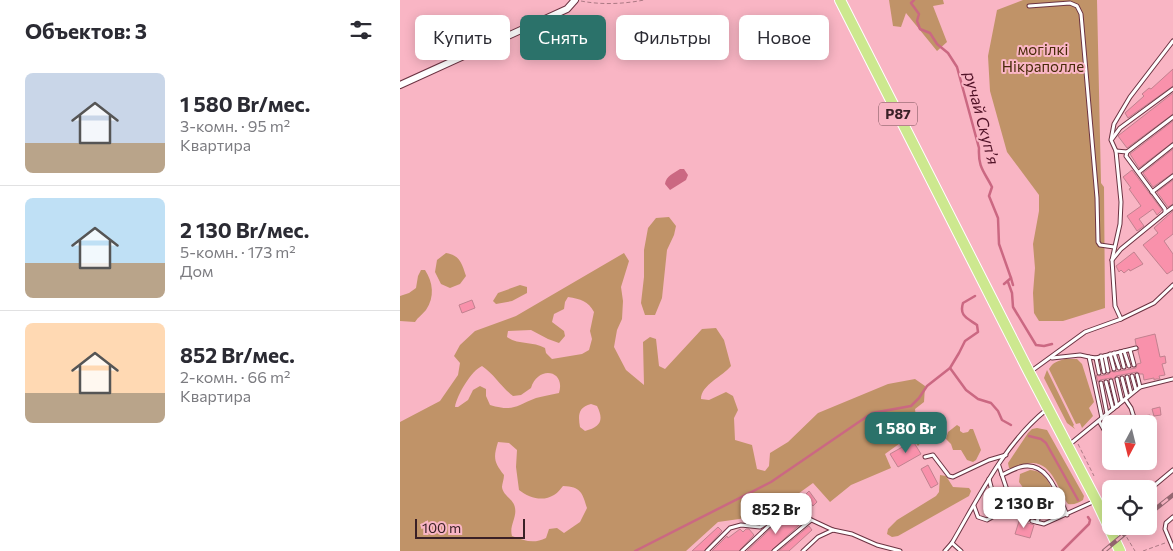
<!DOCTYPE html>
<html lang="ru">
<head>
<meta charset="utf-8">
<style>
	:root { --surface:#fff; --page:#f2f2f3; --text:#2b2b33; --muted:#7c7c81; --line:#e1e1e2; --accent:#2b726a }
	body { margin:0; font-family:Commissioner,sans-serif; background:var(--page); color:var(--text); height:100vh; display:flex; flex-direction:column; font-size:19px; white-space:nowrap }
	* { box-sizing:border-box; margin:0 }
	p { font-size:16px; color:var(--muted) }
	.icon { flex:none; width:28px; height:28px; fill:none; stroke:currentColor; stroke-width:2; stroke-linecap:round; stroke-linejoin:round }
	.map { position:relative; flex:1; overflow:hidden }
	.details { display:flex; flex-direction:column; background:var(--surface); width:400px }
	.details>* { flex:none }
	.banner { position:absolute; left:15px; top:15px; width:475px; height:45px; display:flex; gap:10px }
	.needle { width:32px; rotate:187deg }
	.fabs { position:absolute; left:702px; top:415px; display:grid; gap:10px }
	.fabs a { display:grid; place-items:center; width:55px; height:55px; border-radius:8px; background:var(--surface); box-shadow:0 2px 12px #0003; font-size:25px }
	.scale { position:absolute; left:15px; bottom:12px; width:110px; box-sizing:border-box; padding-left:5px; border:2px solid #3a2026; border-top:0; font-size:14px; line-height:18px; white-space:nowrap; color:#3a2026; -webkit-text-stroke:4px #f9b5c4; paint-order:stroke }
	.price { position:absolute; translate:-50% -42px; padding:0 11px; border-radius:10px; background:#fff; color:#222; font-size:16px; line-height:32px; filter:drop-shadow(0 1px 2px #0008) }
	.price::after { content:''; position:absolute; left:50%; top:30px; width:15px; height:11px; margin-left:-8px; background:inherit; clip-path:polygon(0 0,100% 0,50% 100%) }
	.price.active { background:var(--accent); color:#fff }
	ul { padding:0; list-style:none }
	li { display:flex; align-items:center; gap:15px; height:125px; padding:0 25px }
	li+li { border-top:1px solid var(--line) }
	li span { display:grid; place-items:center; flex:none; width:140px; height:100px; border-radius:8px; color:#555 }
	li>.icon { margin-inline-start:auto }
	span .icon { width:60px; height:60px; fill:#fffc; stroke-width:1 }
	li b { font-size:21px }
	h2 { display:flex; justify-content:space-between; align-items:center; height:60px; padding:0 25px; font-size:21px }
	.pill { padding:0 18px; border-radius:8px; background:var(--surface); box-shadow:0 2px 12px #0003; font-size:18px; line-height:45px }
	.pill.active { background:var(--accent); color:#fff }
	main { display:flex; flex:1; min-height:0 }
	.map>svg:first-child { display:block }
</style>
</head>
<body>
<main>
<section class="details">
<h2>Объектов: 3<svg class="icon" aria-label="filters" viewBox="0 0 24 24"><path d="M4 7h16M4 17h16"/><circle cx="9" cy="7" r="2"/><circle cx="15" cy="17" r="2"/></svg></h2>
<ul>
<li><span style="background:linear-gradient(#c9d6e8 70%,#b9a48a 0)"><svg class="icon" aria-label="home" viewBox="0 0 24 24"><path d="M3 11l9-7 9 7M6 9v11h12V9"/></svg></span><div><b>1 580 Br/мес.</b><p>3-комн. · 95 m²</p><p>Квартира</p></div></li>
<li><span style="background:linear-gradient(#bfe0f5 65%,#b9a48a 0)"><svg class="icon" aria-label="home" viewBox="0 0 24 24"><path d="M3 11l9-7 9 7M6 9v11h12V9"/></svg></span><div><b>2 130 Br/мес.</b><p>5-комн. · 173 m²</p><p>Дом</p></div></li>
<li><span style="background:linear-gradient(#ffd9b3 70%,#b9a48a 0)"><svg class="icon" aria-label="home" viewBox="0 0 24 24"><path d="M3 11l9-7 9 7M6 9v11h12V9"/></svg></span><div><b>852 Br/мес.</b><p>2-комн. · 66 m²</p><p>Квартира</p></div></li>
</ul>
</section>
<div class="map">
<svg width="773" height="551" viewBox="0 0 773 551">
	<rect width="100%" height="100%" fill="#f9b5c4"/>
	<g fill="#c09368" fill-rule="evenodd">
		<path d="M489,0H543L544,4L533,6L547,42L537,51L506,13L501,27L493,26Z"/>
		<path d="M623,0H697L701,183L704,187L705,308L663,321H639L634,313L633,293L635,268L633,244L639,211V195L607,152L590,91L588,56L597,10Z"/>
		<path d="M269,217L276,226L274,235L267,250L262,298L255,315H245L241,303L244,277V250L248,228L256,218Z"/>
		<path d="M46,253C60,255 62,264 66,276L60,284L50,288L41,284L35,272L37,260Z"/>
		<path d="M224,253L229,261L221,287L223,301L222,319L217,330L214,347L226,370L244,385L243,342L250,337L256,339L259,366L265,369L302,329L316,328L324,340L331,366C323,376 301,385 301,399L309,400L326,392L333,396L338,410L334,418L335,440L352,445L357,469L365,471L369,466L370,453L388,442L418,413L488,384L515,379L525,386L524,402L515,409L516,417L506,422L508,429L516,431L522,441L518,446L510,436L485,454L491,468L451,485L430,502L413,483L380,507L374,514L318,522L286,551H0V422L40,401L58,375L60,363L54,356L60,345L75,331L116,316ZM168,297C181,299 188,301 194,312L190,331L192,339L189,350L182,354L152,359L146,353L145,348C133,341 118,345 107,337L108,331L131,330L148,339L159,343L165,336L164,331L152,322L154,314L164,309L165,302ZM82,366C94,374 101,387 113,396L121,395L131,388C138,365 166,370 159,393C151,395 143,396 136,398C115,406 114,412 90,405L86,396V389L80,386L73,390L68,400L58,407H55C57,395 71,371 82,366ZM191,404L197,406C204,420 201,427 185,431L180,427C178,416 178,407 191,404ZM98,442L109,443L117,450L116,467L119,490C129,498 143,502 154,495C158,493 161,488 163,486C181,487 182,492 187,508L180,522L164,533L157,528L149,529L146,538C134,544 125,541 112,536C109,526 117,518 115,508C114,499 103,496 102,487C102,484 104,479 104,475C94,462 93,458 98,442Z"/>
		<path d="M21,270H25C33,282 35,297 26,310C23,314 18,317 15,322L0,321V296L9,293L16,288L18,276Z"/>
		<path d="M120,285L127,287V293L112,301L96,304L93,301L98,293Z"/>
		<path d="M665,359H677L682,364L694,402L689,408L693,416L682,428L680,423L676,424L649,369C653,362 658,361 665,359Z"/>
		<path d="M647,370L674,425L673,426L675,429L667,423L646,382L644,378Z"/>
		<path d="M557,425L560,427V431L563,433L568,432L570,429H573L581,450L576,460L573,462L567,460L561,450H553L551,444L546,439L548,432Z"/>
		<path d="M637,428L647,430L684,496L683,500C678,503 674,505 668,504C658,490 653,464 633,463C624,463 617,469 609,468L608,463L628,433L632,429Z"/>
		<path d="M630,470C643,470 653,484 652,496L624,489L619,482L620,474Z"/>
		<path d="M540,475L546,476L553,487L569,488L571,491L569,496L498,536L492,537L487,534L488,529L497,520L536,496L539,492Z"/>
	</g>
	<path fill="#cb6882" d="M280,169H284L288,175L286,180L270,190L265,184C266,176 274,173 280,169Z"/>
	<g fill="none" stroke-linecap="round" stroke-linejoin="round">
		<g stroke="#cb6882" stroke-width="2.5">
			<path d="M514,0L511,3L519,14L517,21L520,29L530,33L537,44L548,53L557,67L579,148C578,168 584,171 592,187L589,196L598,218L599,244L611,278L604,284"/>
			<path d="M611,278L613,285"/>
			<path d="M608,282L612,293L613,307L636,345L644,346L652,344"/>
			<path d="M550,368L566,390L578,399L591,403L598,411L602,420L611,425"/>
			<path d="M629,436L641,439L646,443L678,500"/>
			<path d="M235,551L371,482L472,413L511,406L519,398L527,386L550,368L559,353L565,341L578,332L577,325C567,318 559,316 563,303L575,296"/>
			<path d="M662,551L689,524L690,520L688,517"/>
		</g>
	</g>
	<g fill="#f991ab" stroke="#c1818f">
		<path d="M773,69V86L728,118L725,113L744,96L742,94L749,88L751,89Z"/>
		<path d="M773,93V114L727,148L718,136L719,135Z"/>
		<path d="M773,121V142L739,168L730,154Z"/>
		<path d="M773,149V173L753,187L743,173Z"/>
		<path d="M732,170L762,210L757,215L753,209L739,219L744,226L737,231L727,216L741,206L729,189L731,188L723,177Z"/>
		<path d="M773,180V204L768,207L757,192Z"/>
		<path d="M773,211V234L764,241L773,254V270L767,274L743,245L758,233L754,228Z"/>
		<path d="M734,252L743,264L730,271L729,269L724,273L721,270L719,272L716,266Z"/>
		<path d="M72,300L75,308L62,313L59,305Z"/>
		<path d="M755,334L760,357L765,356L766,363L762,364L765,375L759,376L760,379H756L754,380V378L744,380L743,374H740L737,372L716,376L714,379L711,378L700,380L698,382L696,375L699,376L709,374L711,371L714,372L736,368L737,364L741,363L738,351L739,348L736,345L735,339Z"/>
		<path d="M760,407L761,415L754,416L752,409Z"/>
		<path d="M750,415L752,421L739,423L738,417Z"/>
		<path d="M513,441L521,454L498,467L490,454Z"/>
		<path d="M528,465L538,484L531,488L521,469Z"/>
		<path d="M409,491L417,502L413,506L404,496Z"/>
		<path d="M389,514L399,525L371,551H347L381,519Z"/>
		<path d="M620,518L622,521L634,525L630,538L615,534Z"/>
		<path d="M409,526L412,530L389,551H379Z"/>
		<path d="M318,527L322,531L304,551H292Z"/>
		<path d="M340,529L343,532L346,529H349L354,535L339,551H312L327,536L328,538Z"/>
	</g>
	<g fill="none" stroke-linecap="round" stroke-linejoin="round">
		<defs>
			<g id="lane">
				<path d="M629,6L670,3L677,6L681,14L697,198L698,242L700,245L714,247"/>
				<path d="M712,139L720,128L773,89"/>
				<path d="M716,151L727,152"/>
				<path d="M739,172L773,145"/>
				<path d="M752,192L773,176"/>
				<path d="M765,213L773,207"/>
				<path d="M712,260L721,249L765,213V209L726,156L727,152L773,117"/>
				<path d="M721,319L715,306L712,260L720,224L721,202L716,151L711,140L714,124L730,97L773,41"/>
				<path d="M730,350L734,365"/>
				<path d="M724,351L729,366"/>
				<path d="M720,352L724,367"/>
				<path d="M714,353L719,368"/>
				<path d="M710,354L714,369"/>
				<path d="M701,356L704,372"/>
				<path d="M705,356L708,371"/>
				<path d="M689,357L696,358L736,348"/>
				<path d="M652,358L680,355L689,357L702,418"/>
				<path d="M696,358L699,373"/>
				<path d="M630,372L685,332L721,319L754,303L773,285"/>
				<path d="M737,375L740,387"/>
				<path d="M732,376L736,390"/>
				<path d="M727,377L731,393"/>
				<path d="M722,378L727,397"/>
				<path d="M717,379L722,401"/>
				<path d="M711,381L717,406"/>
				<path d="M706,382L713,409"/>
				<path d="M701,383L707,414"/>
				<path d="M725,399L731,408L736,424"/>
				<path d="M699,421L711,442"/>
				<path d="M670,444L740,387L773,379"/>
				<path d="M525,457L533,455L549,476L553,477L589,460L606,455"/>
				<path d="M599,466L607,490L617,505"/>
				<path d="M602,475C608,472 614,469 620,467C648,459 658,495 667,515"/>
				<path d="M607,490L644,501L666,514"/>
				<path d="M749,490L773,470"/>
				<path d="M574,506L578,517L587,520L594,516L596,506L589,479"/>
				<path d="M773,517L766,523L765,529L773,548"/>
				<path d="M624,518L620,512L625,496"/>
				<path d="M628,519L634,499"/>
				<path d="M632,521L644,524L695,501"/>
				<path d="M637,522L644,501"/>
				<path d="M552,543L561,551"/>
				<path d="M307,551L330,528L341,525L360,527L390,510L433,530"/>
				<path d="M342,551L373,522"/>
				<path d="M374,551L411,520"/>
				<path d="M403,551L418,537L433,530L452,534L477,545L500,551"/>
				<path d="M545,551L552,543C579,497 604,444 646,410"/>
			</g>
			<path id="street" d="M0,85L167,9L175,0"/>
			<path id="primary" d="M440,0L629,372L696,500L720,551"/>
		</defs>
		<use href="#lane" stroke="#6b3342" stroke-width="5"/>
		<use href="#street" stroke="#6b3342" stroke-width="8"/>
		<use href="#primary" stroke="#fff" stroke-width="12"/>
		<g stroke="#ac7984" stroke-width="1" stroke-dasharray="4 2.5" stroke-linecap="butt">
			<path d="M181,1C201,5 224,4 244,0"/>
			<path d="M678,444L694,476"/>
			<path d="M720,526L735,551"/>
			<path d="M743,551L765,543"/>
		</g>
		<use href="#lane" stroke="#fff" stroke-width="3"/>
		<use href="#street" stroke="#fff" stroke-width="6"/>
		<use href="#primary" stroke="#cde88f" stroke-width="10"/>
		<defs>
			<g id="rail">
				<path d="M749,514L773,495"/>
				<path d="M704,551L734,526"/>
			</g>
		</defs>
		<use href="#rail" stroke="#956771" stroke-width="4.5"/>
		<use href="#rail" stroke="#f9b5c4" stroke-width="2.5" stroke-dasharray="8" stroke-linecap="butt"/>
	</g>
	<g text-anchor="middle" stroke-width="4" stroke-linejoin="round" paint-order="stroke">
		<rect fill="#f9b5c4" stroke="#734d55" stroke-width="1" x="479" y="102.5" width="38" height="23" rx="4"/>
		<g font-size="14" font-weight="bold" fill="#3a2026">
			<text x="498" y="119">Р87</text>
		</g>
		<g font-size="15" fill="#482a08" stroke="#f9b5c4">
			<text x="643" y="55">могілкі<tspan x="643" dy="17">Нікраполле</tspan></text>
		</g>
		<g font-size="16" font-style="italic" fill="#511227" stroke="#f9b5c4">
			<text transform="translate(582 118) rotate(75)" y="6">ручай Скупʼя</text>
		</g>
	</g>
</svg>
<div class="fabs">
<a><svg class="needle" viewBox="-14 -14 28 28"><path d="M0-13l5 13h-10z" fill="#e53935"/><path d="M0 13l5-13h-10z" fill="#7c7c81"/></svg></a>
<a><svg class="icon" aria-label="locate" viewBox="0 0 24 24"><circle cx="12" cy="12" r="6"/><path d="M12 2v4M12 18v4M2 12h4M18 12h4"/></svg></a>
</div>
<div class="scale">100 m</div>
<b class="price active" style="left:506px;top:454px">1 580 Br</b>
<b class="price" style="left:624px;top:529px">2 130 Br</b>
<b class="price" style="left:376px;top:535px">852 Br</b>
<div class="banner">
<a class="pill">Купить</a>
<a class="pill active">Снять</a>
<a class="pill">Фильтры</a>
<a class="pill">Новое</a>
</div>
</div>
</main>
</body>
</html>
